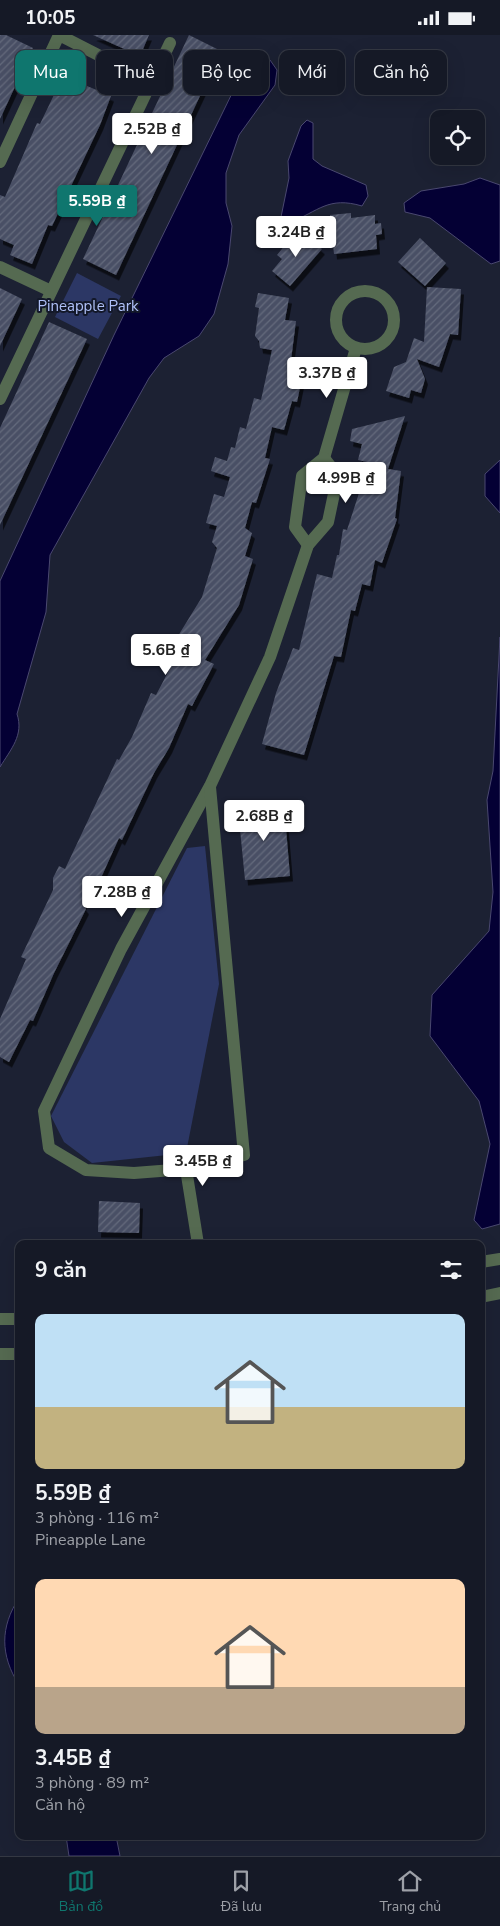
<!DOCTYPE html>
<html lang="vi">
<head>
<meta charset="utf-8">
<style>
	:root { --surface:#151926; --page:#1e222e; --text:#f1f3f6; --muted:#9da0a7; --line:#343843; --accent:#0f766e }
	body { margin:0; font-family:"Nunito Sans",sans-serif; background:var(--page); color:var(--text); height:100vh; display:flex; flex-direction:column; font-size:19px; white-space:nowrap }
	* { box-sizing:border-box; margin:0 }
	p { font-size:16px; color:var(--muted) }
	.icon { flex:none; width:28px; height:28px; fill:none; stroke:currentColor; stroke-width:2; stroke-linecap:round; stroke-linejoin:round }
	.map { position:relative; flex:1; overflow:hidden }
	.drawer { position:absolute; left:15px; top:1205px; width:470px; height:600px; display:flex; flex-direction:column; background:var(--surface); border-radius:10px; box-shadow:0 5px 20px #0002,0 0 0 1px var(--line) }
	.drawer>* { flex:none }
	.guide { position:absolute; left:15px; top:15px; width:470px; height:45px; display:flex; gap:10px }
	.fabs { position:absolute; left:430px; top:75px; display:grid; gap:10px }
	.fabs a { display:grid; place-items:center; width:55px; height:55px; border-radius:10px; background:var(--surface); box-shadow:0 5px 20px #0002,0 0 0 1px var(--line); font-size:25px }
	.price { position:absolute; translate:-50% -42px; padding:0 11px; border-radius:5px; background:#fff; color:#222; font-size:16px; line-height:32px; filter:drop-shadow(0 1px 2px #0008) }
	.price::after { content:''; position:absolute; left:50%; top:30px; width:15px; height:11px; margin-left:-8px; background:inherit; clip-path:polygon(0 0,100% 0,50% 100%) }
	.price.current { background:var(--accent); color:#fff }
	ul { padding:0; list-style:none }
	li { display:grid; align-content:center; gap:10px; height:265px; padding:0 20px }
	li span { display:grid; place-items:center; height:155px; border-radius:10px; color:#555 }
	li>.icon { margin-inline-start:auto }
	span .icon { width:90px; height:90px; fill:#fffc; stroke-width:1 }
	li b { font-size:21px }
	h2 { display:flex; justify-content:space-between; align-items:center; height:60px; padding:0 20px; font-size:21px }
	.chip { padding:0 18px; border-radius:10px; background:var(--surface); box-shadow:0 5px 20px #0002,0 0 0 1px var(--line); font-size:18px; line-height:45px }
	.chip.current { background:var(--accent); color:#fff }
	.status { display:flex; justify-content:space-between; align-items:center; height:35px; padding:0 25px; background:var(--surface); direction:ltr }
	.status svg { height:14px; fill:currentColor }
	.menu { display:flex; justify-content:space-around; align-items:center; height:70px; border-top:1px solid var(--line); background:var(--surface); font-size:14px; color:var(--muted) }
	.menu a { display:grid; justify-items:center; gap:2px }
	.menu .current { color:var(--accent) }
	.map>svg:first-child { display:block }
</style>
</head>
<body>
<div class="status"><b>10:05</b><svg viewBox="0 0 49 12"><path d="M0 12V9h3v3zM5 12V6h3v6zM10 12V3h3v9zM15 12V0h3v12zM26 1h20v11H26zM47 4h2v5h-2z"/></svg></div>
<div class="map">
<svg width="500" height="1821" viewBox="0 0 500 1821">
	<defs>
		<pattern id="building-hatch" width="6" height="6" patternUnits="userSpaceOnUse" patternTransform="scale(1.25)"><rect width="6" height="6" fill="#4a5065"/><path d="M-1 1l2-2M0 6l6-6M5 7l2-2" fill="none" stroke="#646a7c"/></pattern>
		<filter id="shadow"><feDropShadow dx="3" dy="5.5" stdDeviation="0" flood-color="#0009"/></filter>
	</defs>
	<rect width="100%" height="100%" fill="#1c2133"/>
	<g fill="#2c3765">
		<path d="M77,238L121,261L98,304L55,282Z"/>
		<path d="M205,811L219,949L186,1118L92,1128L64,1107L51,1081L187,813Z"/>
	</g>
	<g fill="#040034" stroke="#4a4870">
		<path d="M256,23L270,25L277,35L275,50L239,100L226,138V168L232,191L228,229L214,279L199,301L164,323L149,343L50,520L46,577L17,679C24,700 11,714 0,732V546L114,300L241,40Z"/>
		<path d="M307,85L313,88V124L322,131L366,150L368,161L362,171C328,161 319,176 289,188L281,182L289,143L288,126L301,91Z"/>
		<path d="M480,143L500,150V226L491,229L430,183L405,177L404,168L421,156L464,149Z"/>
		<path d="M500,425V478L485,461V439Z"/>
		<path d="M500,602V1189L482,1194L474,1185L490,1109L479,1066L430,1001L432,960L489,896L493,857L487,765L493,736Z"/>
		<path d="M19,1563V1650C0,1620 0,1592 19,1563Z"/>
		<path d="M66,1801H116L120,1821H69Z"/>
	</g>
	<g fill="url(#building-hatch)" filter="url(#shadow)">
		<path d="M0,0H6L33,13L0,84Z"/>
		<path d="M93,0H149L140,21Z"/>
		<path d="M189,0L221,16L116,240L83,224Z"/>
		<path d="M63,41L111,61L100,90L52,191L48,190L32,229L10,220L14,210L0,204V160L5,162L37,88L40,89Z"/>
		<path d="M351,178V183L375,180V189L381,188L382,199L376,200L377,214L334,219L330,180Z"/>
		<path d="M296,197L300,201L306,200L322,214L290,251L272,236L282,224L277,220Z"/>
		<path d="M420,203L446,228L425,251L398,227Z"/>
		<path d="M427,252L461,254L458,300L450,299L439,332L417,324L425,344L421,358L411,355L409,363L386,356L394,332L406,327L414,303L424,307Z"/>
		<path d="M0,253L22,264L0,311Z"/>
		<path d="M258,258L289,263L285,285L296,286L291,325L305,328L297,367L292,366L284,395L272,392L265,423L270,424L256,468L252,467L245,493L252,498L245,521L253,524L239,570L205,625L214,629L192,671L188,669L169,713L154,738L122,805L119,803L100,845L97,843L83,870L86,874L54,938L33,986L30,985L9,1027L0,1022V984L26,924L21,922L53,855V843L59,831L65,834L117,724L119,725L132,702L151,658L156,660L185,605L178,601L202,562L217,513L212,507L217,491L206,488L214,459L224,462L230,442L211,436L215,422L227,426L231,412L235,413L240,392L246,394L254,363L261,365L272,315L260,313L259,306L255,301L259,273L255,272Z"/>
		<path d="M49,287L87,304L0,490V393Z"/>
		<path d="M405,381L388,434L401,436L395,483L397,484L382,528L375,525L370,551L362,549L355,576L351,575L341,622L334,621L304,720L262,709L276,658L293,613L299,615L317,539L332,543L337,520H339L343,494L347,495L360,455L356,453L364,447L367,427L358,425L362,409L350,406L352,394Z"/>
		<path d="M284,770L290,841L245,845L238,774Z"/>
		<path d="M99,1166L140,1168L139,1198L98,1197Z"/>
	</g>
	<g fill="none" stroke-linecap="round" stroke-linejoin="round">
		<g stroke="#556a51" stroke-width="12">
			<path d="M0,127L59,0L151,47"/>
			<path d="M0,232L51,256"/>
			<circle cx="365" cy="285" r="29"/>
			<path d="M0,364L170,8"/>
			<path d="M308,510L295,492L302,441L324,423L356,313"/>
			<path d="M186,1134L134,1138L86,1135L49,1113L44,1076L121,914L210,751L270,622L308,510L328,487L335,454V437L324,423"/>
			<path d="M198,1209L186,1134L244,1120L210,752"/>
		</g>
		<g stroke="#556a51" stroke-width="12">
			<path d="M481,1227L500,1224"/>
			<path d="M481,1262L500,1258"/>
			<path d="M0,1284H19"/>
			<path d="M0,1319H19"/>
		</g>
	</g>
	<g text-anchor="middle" stroke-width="4" stroke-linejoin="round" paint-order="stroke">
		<g font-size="15" fill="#afc0f7" stroke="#131829">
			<text x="88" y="276">Pineapple Park</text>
		</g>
	</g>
</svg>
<div class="fabs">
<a><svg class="icon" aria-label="locate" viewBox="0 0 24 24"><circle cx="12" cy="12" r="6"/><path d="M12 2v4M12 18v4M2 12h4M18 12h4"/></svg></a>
</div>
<b class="price" style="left:152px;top:120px">2.52B ₫</b>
<b class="price current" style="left:97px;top:192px">5.59B ₫</b>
<b class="price" style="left:296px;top:223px">3.24B ₫</b>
<b class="price" style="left:327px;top:364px">3.37B ₫</b>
<b class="price" style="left:346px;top:469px">4.99B ₫</b>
<b class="price" style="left:166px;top:641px">5.6B ₫</b>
<b class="price" style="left:264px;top:807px">2.68B ₫</b>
<b class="price" style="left:122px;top:883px">7.28B ₫</b>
<b class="price" style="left:203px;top:1152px">3.45B ₫</b>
<div class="guide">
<a class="chip current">Mua</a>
<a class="chip">Thuê</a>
<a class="chip">Bộ lọc</a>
<a class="chip">Mới</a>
<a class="chip">Căn hộ</a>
</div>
<section class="drawer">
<h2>9 căn<svg class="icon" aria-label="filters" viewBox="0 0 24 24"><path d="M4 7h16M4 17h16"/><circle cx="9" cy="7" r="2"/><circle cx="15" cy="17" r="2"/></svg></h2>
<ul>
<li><span style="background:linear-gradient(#bfe0f5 60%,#c2b280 0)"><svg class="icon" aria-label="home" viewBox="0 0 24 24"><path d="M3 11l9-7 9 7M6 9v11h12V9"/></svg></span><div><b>5.59B ₫</b><p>3 phòng · 116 m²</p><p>Pineapple Lane</p></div></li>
<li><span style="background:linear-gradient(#ffd9b3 70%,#b9a48a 0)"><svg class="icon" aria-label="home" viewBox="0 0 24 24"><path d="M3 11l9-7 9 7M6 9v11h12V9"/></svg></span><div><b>3.45B ₫</b><p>3 phòng · 89 m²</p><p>Căn hộ</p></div></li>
</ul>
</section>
</div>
<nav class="menu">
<a class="current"><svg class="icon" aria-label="map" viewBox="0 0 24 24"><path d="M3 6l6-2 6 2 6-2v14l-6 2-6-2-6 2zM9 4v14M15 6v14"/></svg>Bản đồ</a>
<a><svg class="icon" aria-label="saved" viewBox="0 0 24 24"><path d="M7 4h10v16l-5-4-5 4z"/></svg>Đã lưu</a>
<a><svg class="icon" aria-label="home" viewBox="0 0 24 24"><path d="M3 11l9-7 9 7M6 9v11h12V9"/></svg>Trang chủ</a>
</nav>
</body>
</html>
